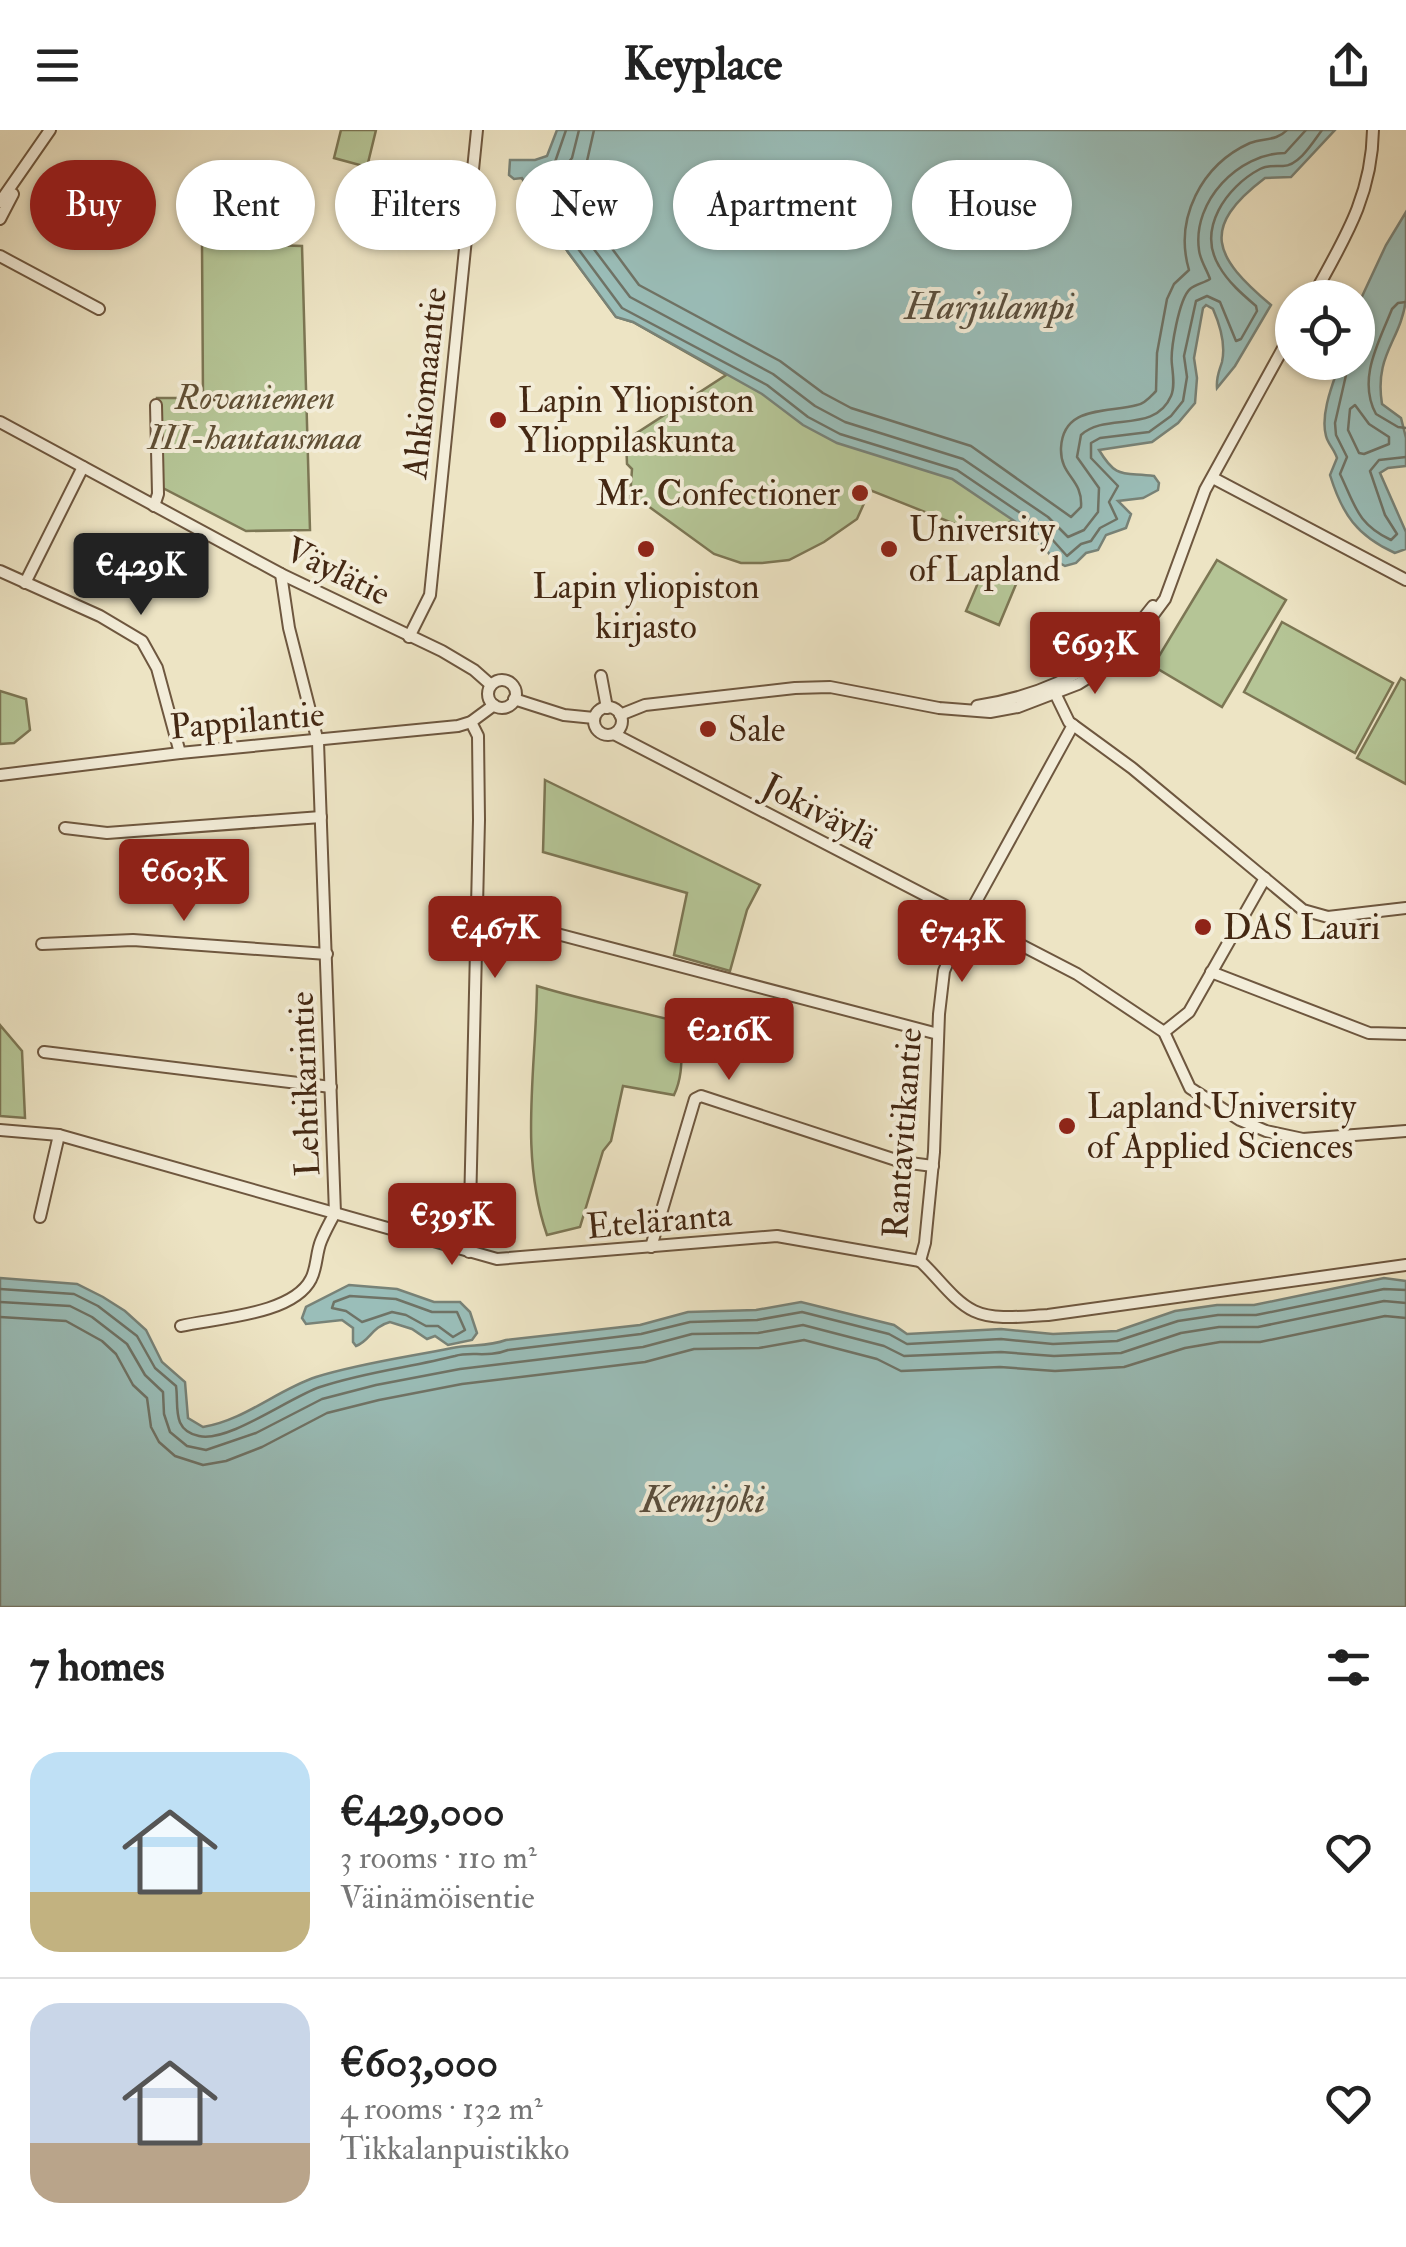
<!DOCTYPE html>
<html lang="en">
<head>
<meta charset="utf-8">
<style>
	:root { --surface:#fff; --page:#f6f6f6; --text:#222; --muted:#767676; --line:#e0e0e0; --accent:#8f2418 }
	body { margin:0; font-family:"IM FELL Double Pica",serif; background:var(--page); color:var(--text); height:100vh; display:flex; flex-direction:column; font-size:38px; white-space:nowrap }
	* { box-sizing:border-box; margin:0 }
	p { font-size:32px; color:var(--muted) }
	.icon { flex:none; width:55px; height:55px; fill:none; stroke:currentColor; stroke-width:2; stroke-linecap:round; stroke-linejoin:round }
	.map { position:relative; height:1477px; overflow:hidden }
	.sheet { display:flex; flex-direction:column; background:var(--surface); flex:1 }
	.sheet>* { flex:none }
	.hud { position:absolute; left:30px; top:30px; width:1348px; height:90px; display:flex; gap:20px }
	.buttons { position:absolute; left:1275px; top:150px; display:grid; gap:20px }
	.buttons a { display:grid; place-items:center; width:100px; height:100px; border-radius:50%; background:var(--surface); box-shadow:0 2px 8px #0004; font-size:50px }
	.price { position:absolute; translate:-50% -85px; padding:0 22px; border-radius:10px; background:var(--accent); color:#fff; font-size:32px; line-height:65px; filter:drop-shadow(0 2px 5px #0008) }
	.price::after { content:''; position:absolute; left:50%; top:60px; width:30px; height:22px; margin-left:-15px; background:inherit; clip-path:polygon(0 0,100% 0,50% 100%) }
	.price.selected { background:#222; color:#fff }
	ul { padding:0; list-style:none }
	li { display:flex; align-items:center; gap:30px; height:250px; padding:0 30px }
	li+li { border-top:2px solid var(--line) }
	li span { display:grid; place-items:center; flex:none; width:280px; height:200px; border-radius:30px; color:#555 }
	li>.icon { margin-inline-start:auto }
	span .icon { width:120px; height:120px; fill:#fffc; stroke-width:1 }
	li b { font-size:42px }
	h2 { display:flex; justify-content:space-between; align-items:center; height:120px; padding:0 30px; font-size:42px }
	.chip { padding:0 35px; border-radius:45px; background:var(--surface); box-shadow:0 2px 8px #0004; font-size:35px; line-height:90px }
	.chip.selected { background:var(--accent); color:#fff }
	header { display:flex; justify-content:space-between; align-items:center; height:130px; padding:0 30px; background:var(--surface); font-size:45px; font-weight:700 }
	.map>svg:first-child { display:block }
</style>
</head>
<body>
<header><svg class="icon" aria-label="menu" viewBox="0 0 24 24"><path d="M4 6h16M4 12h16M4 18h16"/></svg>Keyplace<svg class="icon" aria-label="share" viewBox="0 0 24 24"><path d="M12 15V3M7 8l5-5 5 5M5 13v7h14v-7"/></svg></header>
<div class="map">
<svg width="1406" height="1477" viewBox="0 0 1406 1477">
	<rect width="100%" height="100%" fill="#ede4c4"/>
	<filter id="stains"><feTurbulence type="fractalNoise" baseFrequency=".002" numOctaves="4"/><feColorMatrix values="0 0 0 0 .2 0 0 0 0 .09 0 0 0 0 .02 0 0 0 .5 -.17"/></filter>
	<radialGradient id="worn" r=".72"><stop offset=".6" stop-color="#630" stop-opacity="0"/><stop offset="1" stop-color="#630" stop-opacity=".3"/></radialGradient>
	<g fill="#b5c596" stroke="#7c7654" stroke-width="2.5">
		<path d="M341,0H376L367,37L334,28Z"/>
		<path d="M522,48L645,123L1035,405L1014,390L976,408L965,398L870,360L857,389L824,412L789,430L762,433H741L714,424L648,376L636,374L630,368L632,339L627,334L626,310L726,245L633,192L616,187L568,122Z"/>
		<path d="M202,113L302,116L310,400L246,401L159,356L157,268H203Z"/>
		<path d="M1217,430L1286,470L1222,577L1153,536Z"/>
		<path d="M986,434L1019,447L999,495L966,481Z"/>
		<path d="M1282,492L1393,553L1355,623L1244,562Z"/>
		<path d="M1401,548L1406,551V654L1357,628Z"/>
		<path d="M0,561L26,569L30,600L14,613L0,614Z"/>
		<path d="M545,650L760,755L747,780L730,841L674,825L687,763L543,722Z"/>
		<path d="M537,856C586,871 634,880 683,893C680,919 685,942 674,965L623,956L611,1011L603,1021L580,1097L547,1105C519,1024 536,940 537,856Z"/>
		<path d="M0,895L22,921L25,988L0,986Z"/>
	</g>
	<g fill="#9abeb9" stroke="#788277" stroke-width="2.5">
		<path d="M557,0H1335L1291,47L1265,48C1199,98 1214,127 1271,175L1235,236L1217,258C1216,247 1219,242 1222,232C1226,214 1220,195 1213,179L1206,175L1203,178L1194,228L1197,248L1195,273L1178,293L1152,312L1099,320C1117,350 1123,342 1154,346L1159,353L1158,360L1143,368L1118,371L1131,384L1126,398L1106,405L1098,420L1086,423L1076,433L1065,436L1054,430L1035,405L952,349L837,313L803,295L762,264L633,192L616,187L568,122L522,48L514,49L509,45L510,30H535L547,26Z"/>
		<path d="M1406,82C1406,110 1406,141 1406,169C1401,211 1374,224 1382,274L1401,288L1406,308V336L1388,338L1380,343L1406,402V419L1395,423C1357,406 1342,384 1330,345L1337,328C1334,319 1328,314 1326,306C1320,284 1333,253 1340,233L1358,232V175L1386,115Z"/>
		<path d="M0,1148L77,1154L103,1167L125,1181L146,1200L162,1232L185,1252L188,1288L203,1297C245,1290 277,1260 316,1247C361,1233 408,1227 452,1218C471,1214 488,1217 506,1210L640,1195L688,1182L756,1180L801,1172L894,1195L907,1204L1001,1199L1053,1204L1117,1201L1175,1181L1217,1175H1254L1384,1148L1406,1151V1477H0Z"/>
		<path d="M349,1155L397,1159L434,1172H460L470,1182L477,1203L472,1210L448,1215L435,1206L427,1209L412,1199L390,1192C371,1197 371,1210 356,1216L353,1212V1198L342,1190L306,1194L302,1188L306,1177Z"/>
	</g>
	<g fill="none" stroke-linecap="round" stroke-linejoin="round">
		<g stroke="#6f7366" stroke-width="2.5">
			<path d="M566,0L555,32L535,41L533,46L576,116L622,178L767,255L808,287L840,304L957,340L1041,397L1067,426L1081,414L1091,411L1100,398L1117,389L1109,372L1118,356L1091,328V313L1100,308L1149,302L1171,286L1183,271L1187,247L1184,226L1196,171L1207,166L1220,172L1236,211L1241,209L1257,181L1256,176C1242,164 1228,152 1219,136C1197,99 1226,57 1260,39C1268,35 1275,36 1283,36C1299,36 1313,12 1322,0"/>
			<path d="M579,0L572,28L552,53L587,110L630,167L773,244L815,276L845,292L963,329L1048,387L1068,407L1084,400L1098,382L1099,358L1077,327L1081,305C1105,282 1155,304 1171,266C1175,257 1173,245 1172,235C1170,220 1179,169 1190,159C1196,154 1204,153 1210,149C1207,140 1200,130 1199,120C1192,71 1239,23 1285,23L1306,0"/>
			<path d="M594,0L587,31L572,57L599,101L639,155L780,231L823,263L851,278L971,316L1071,387L1081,377C1083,348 1060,347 1061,318C1063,275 1108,283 1137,275C1145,274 1151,266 1156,261L1157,223L1167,169L1174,154L1189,140C1174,89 1201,35 1250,13C1263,8 1277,11 1287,0"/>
			<path d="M1406,172L1398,173L1392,179C1379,212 1357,249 1376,284L1398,297L1406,298"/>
			<path d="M1349,232L1335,293L1336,305L1347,327L1340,344C1355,375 1357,394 1391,410L1397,404L1385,385L1370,341L1379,330L1406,327"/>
			<path d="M1355,275L1369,294L1389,307V314L1364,324L1359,323L1348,300L1350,279Z"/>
			<path d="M0,1159L74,1164L98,1176L137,1206L155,1238L176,1256C179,1276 171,1300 199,1306C228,1313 290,1267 320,1257C364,1242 412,1237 455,1226C470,1221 488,1228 508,1220L641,1204L690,1192L757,1190L802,1182L889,1204L907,1214L1001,1209L1053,1214L1117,1211L1178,1191L1218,1185H1256L1384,1159L1406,1160"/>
			<path d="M350,1166L396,1169L432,1182H457L465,1200L453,1207L438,1196H426L406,1185L392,1182L362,1192L346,1181L332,1178L334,1172Z"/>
			<path d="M0,1172L70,1176L92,1187L127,1214L145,1245L163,1262L164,1284L170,1302L187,1316L206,1320L256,1303L322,1269L376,1255L460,1239L643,1217L692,1204L758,1203L803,1195L884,1216L904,1226L1001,1222L1054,1226L1121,1223L1181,1203L1219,1197H1258L1384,1171L1406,1173"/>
			<path d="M0,1187L66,1191L102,1211L116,1224L133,1255L147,1268L151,1297L159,1312L175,1326L203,1335L226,1331L262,1317L327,1283L379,1270L462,1254L645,1232L694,1219L759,1218L804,1210L877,1229L901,1241L1000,1237L1055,1241L1124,1237L1185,1218L1220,1212H1260L1385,1186L1406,1188"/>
		</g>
		<defs>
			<g id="minor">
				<path d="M0,72L50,0"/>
				<path d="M0,89L13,64"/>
				<path d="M0,126L99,179"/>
				<path d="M1312,168C1343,111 1372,67 1373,0"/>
				<path d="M0,292L281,444L442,521L474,540L491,555"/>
				<path d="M1213,348L1406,450"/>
				<path d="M154,376L158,364L156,275"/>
				<path d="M0,441L100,486L142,511L157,538L180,623"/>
				<path d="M25,453L83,337"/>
				<path d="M409,507L430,465L477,0"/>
				<path d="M601,546L607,578"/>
				<circle cx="502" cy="564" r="14"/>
				<path d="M1052,557L1069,592L1132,638L1303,780L1328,787L1406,778"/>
				<path d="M514,569L564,585L594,588"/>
				<path d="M977,576C1047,565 1110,535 1153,476"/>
				<circle cx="608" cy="591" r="14"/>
				<path d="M620,585L645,575L795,558L830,557L939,578L990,582L1018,577L1078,554L1110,534L1130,516L1165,469L1205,360L1292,202"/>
				<path d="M614,604L1077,844L1164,902L1190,958L1240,990L1266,1001L1303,1009L1406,1001"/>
				<path d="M0,645L180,623L458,596L471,592L494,575"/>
				<path d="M65,698L107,703L321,687"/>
				<path d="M477,783L938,904"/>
				<path d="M42,814L133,810L327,824"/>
				<path d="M1211,842L1369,903L1406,904"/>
				<path d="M1164,902L1189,882L1265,748"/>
				<path d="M44,922L331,957"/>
				<path d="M0,1000L59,1005L497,1129L777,1106L920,1131"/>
				<path d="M40,1087L59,1005"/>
				<path d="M651,1117L695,969L701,966L902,1032L933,1036"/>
				<path d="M469,1122L479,690L478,606L471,592"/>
				<path d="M920,1131L925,1113L934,1022L939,884L944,841L967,788L1073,595"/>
				<path d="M920,1131C937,1146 953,1171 974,1181C995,1191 1026,1186 1048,1185L1406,1135"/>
				<path d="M181,1196C215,1188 293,1185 311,1149C317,1138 316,1123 321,1111C325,1101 330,1092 335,1083L318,612L289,498L281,444"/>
			</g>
		</defs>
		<use href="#minor" stroke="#6e573f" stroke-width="14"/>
		<use href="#minor" stroke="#f3edd9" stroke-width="10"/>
	</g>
	<g fill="#8f2418" stroke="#f3edd9" stroke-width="4">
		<circle cx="498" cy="290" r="10"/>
		<circle cx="860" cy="363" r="10"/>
		<circle cx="646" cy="419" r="10"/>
		<circle cx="889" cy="419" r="10"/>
		<circle cx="708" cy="599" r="10"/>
		<circle cx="1203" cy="797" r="10"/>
		<circle cx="1067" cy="996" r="10"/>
	</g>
	<g text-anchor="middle" stroke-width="8" stroke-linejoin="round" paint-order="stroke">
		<g font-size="35" fill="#442813" stroke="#f3edd9">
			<text transform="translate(424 253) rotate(-84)" y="12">Ahkiomaantie</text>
			<text transform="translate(338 441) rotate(26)" y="12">Väylätie</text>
			<text transform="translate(247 590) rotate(-5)" y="12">Pappilantie</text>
			<text transform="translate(820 681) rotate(27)" y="12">Jokiväylä</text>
			<text transform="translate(304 954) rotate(-92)" y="12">Lehtikarintie</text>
			<text transform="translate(902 1003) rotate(-86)" y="12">Rantavitikantie</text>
			<text transform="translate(659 1090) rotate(-5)" y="12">Eteläranta</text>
		</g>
		<g font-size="35" font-style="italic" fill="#604f34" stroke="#f3edd9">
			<text x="255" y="279">Rovaniemen<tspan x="255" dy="40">III-hautausmaa</tspan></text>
		</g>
		<g font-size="35" fill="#442813" stroke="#f3edd9" text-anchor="start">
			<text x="518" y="282">Lapin Yliopiston<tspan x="518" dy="40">Ylioppilaskunta</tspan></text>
			<text x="840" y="375" text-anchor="end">Mr. Confectioner</text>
			<text x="909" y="411">University<tspan x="909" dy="40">of Lapland</tspan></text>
			<text x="646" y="468" text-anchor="middle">Lapin yliopiston<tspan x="646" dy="40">kirjasto</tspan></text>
			<text x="728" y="611">Sale</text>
			<text x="1223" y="809">DAS Lauri</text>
			<text x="1087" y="988">Lapland University<tspan x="1087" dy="40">of Applied Sciences</tspan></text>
		</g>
		<g font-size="38" font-style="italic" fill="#5a4e3c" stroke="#f3edd9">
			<text x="990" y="189">Harjulampi</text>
			<text x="703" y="1382">Kemijoki</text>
		</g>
	</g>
	<rect width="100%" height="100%" filter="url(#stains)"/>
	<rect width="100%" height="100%" fill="url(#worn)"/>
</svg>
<div class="buttons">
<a><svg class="icon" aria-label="locate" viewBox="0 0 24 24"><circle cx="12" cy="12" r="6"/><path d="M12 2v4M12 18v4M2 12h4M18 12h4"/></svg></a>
</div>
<b class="price selected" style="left:141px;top:488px">€429K</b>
<b class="price" style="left:1095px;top:567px">€693K</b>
<b class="price" style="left:184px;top:794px">€603K</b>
<b class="price" style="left:495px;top:851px">€467K</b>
<b class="price" style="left:962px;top:855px">€743K</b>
<b class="price" style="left:729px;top:953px">€216K</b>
<b class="price" style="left:452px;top:1138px">€395K</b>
<div class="hud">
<a class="chip selected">Buy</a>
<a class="chip">Rent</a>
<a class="chip">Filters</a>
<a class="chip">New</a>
<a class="chip">Apartment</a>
<a class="chip">House</a>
</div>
</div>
<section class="sheet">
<h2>7 homes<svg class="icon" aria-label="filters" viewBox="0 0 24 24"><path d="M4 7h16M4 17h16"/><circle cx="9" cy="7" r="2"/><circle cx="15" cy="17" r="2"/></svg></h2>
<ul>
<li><span style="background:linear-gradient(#bfe0f5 70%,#c2b280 0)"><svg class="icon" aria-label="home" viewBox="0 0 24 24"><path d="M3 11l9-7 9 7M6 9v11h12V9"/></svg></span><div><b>€429,000</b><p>3 rooms · 110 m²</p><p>Väinämöisentie</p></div><svg class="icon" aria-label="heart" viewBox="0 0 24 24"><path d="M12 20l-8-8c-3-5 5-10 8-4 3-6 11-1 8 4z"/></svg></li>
<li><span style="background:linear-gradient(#c9d6e8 70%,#b9a48a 0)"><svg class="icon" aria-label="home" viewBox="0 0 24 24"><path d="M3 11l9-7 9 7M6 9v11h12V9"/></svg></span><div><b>€603,000</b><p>4 rooms · 132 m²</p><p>Tikkalanpuistikko</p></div><svg class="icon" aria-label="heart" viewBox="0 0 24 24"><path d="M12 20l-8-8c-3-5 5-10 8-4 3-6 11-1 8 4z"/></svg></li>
</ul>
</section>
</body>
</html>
